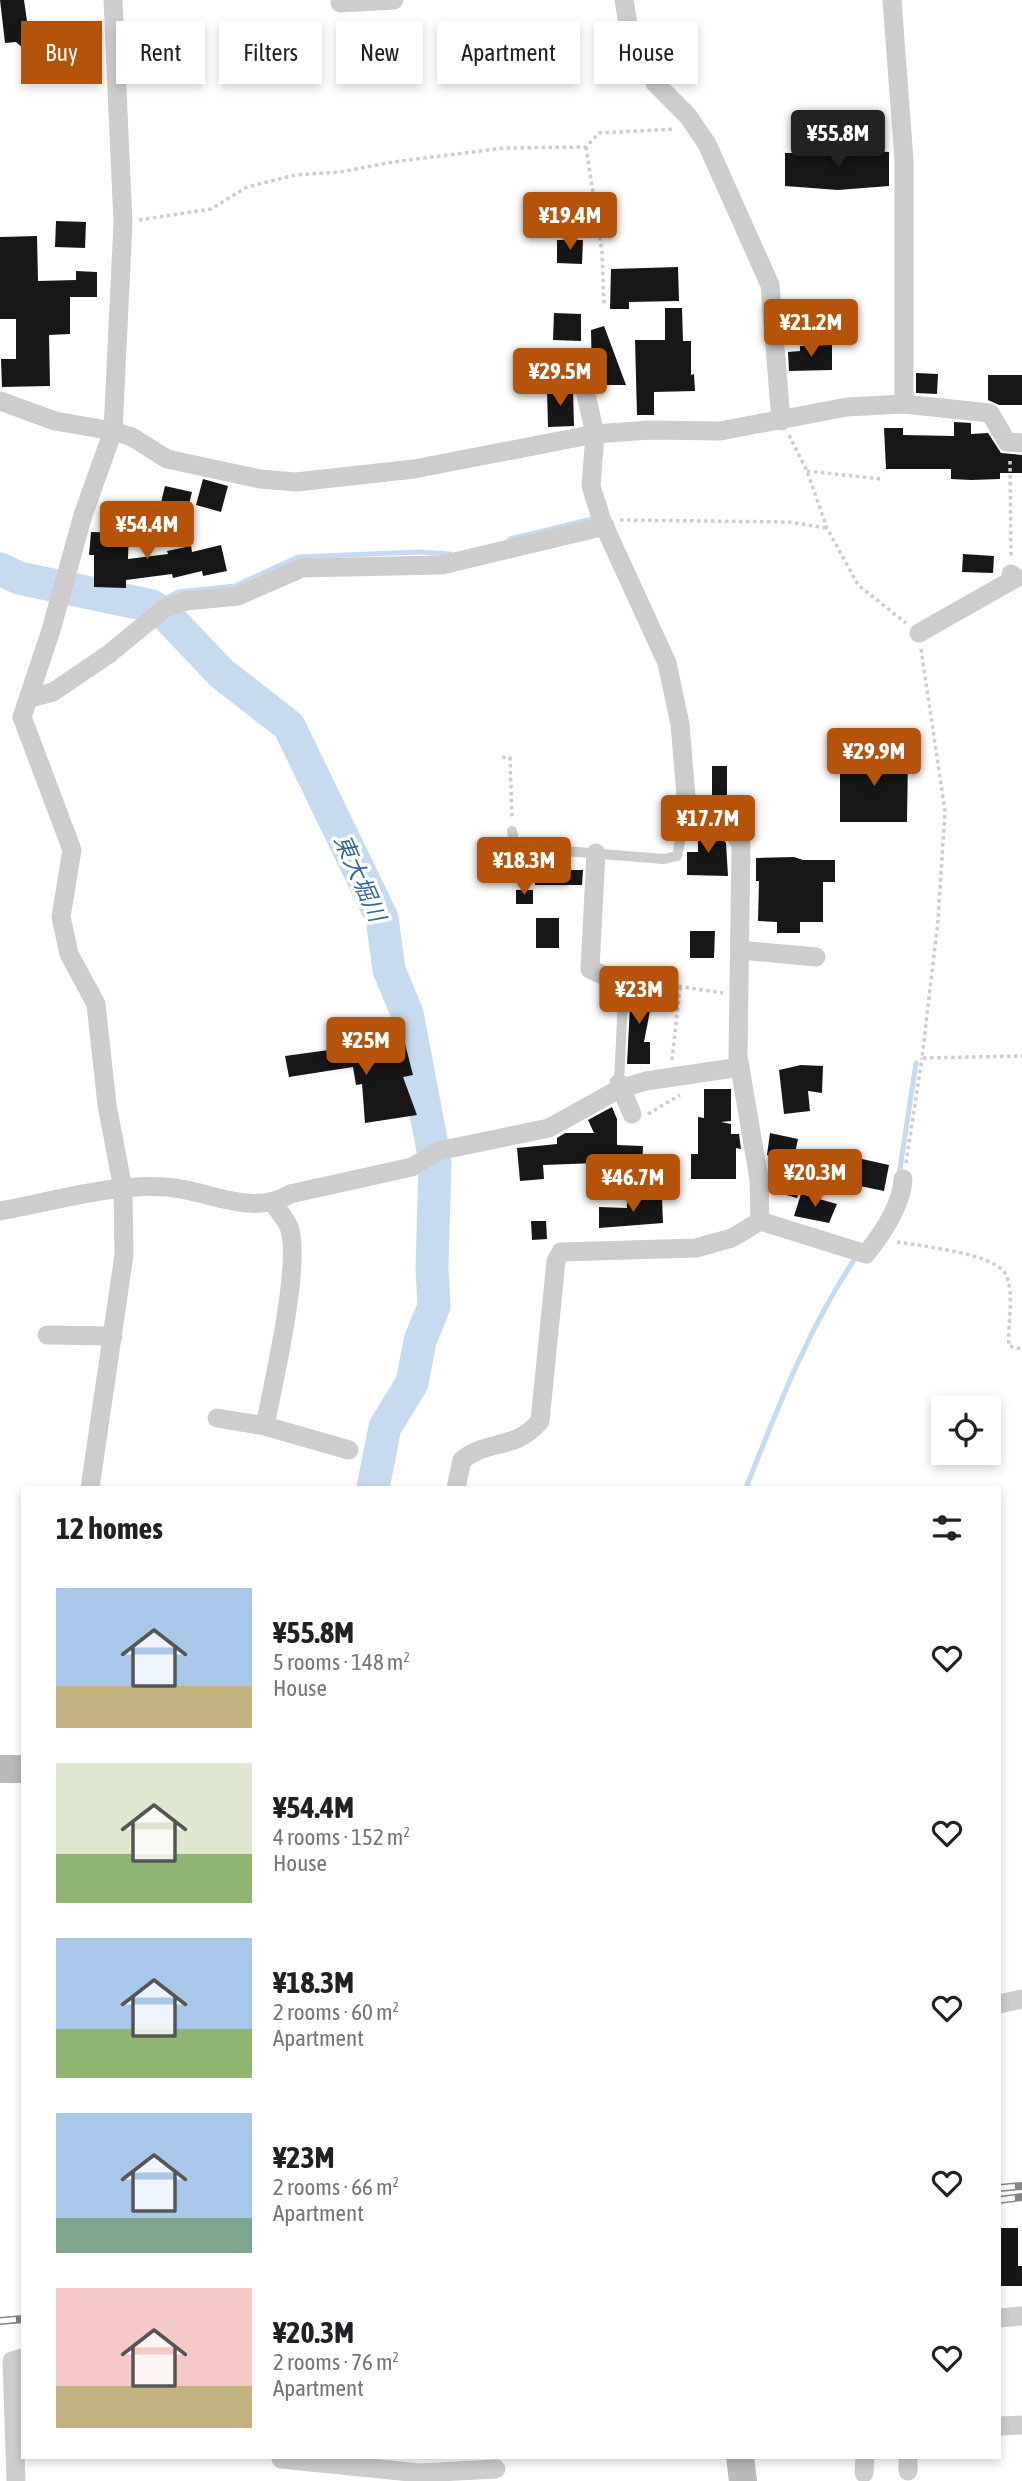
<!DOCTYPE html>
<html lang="en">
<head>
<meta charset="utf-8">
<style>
	:root { --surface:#fff; --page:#f2f2f2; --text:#202124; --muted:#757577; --accent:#b45309 }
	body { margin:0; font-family:"Asap Condensed","Noto Sans JP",sans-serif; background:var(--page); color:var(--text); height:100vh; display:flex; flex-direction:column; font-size:26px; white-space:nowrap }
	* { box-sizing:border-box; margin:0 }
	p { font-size:23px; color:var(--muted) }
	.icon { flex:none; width:38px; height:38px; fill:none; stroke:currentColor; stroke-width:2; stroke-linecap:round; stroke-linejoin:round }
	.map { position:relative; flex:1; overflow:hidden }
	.details { position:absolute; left:21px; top:1486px; width:980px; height:973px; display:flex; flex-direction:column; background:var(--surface); border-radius:0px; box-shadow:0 4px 10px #0003 }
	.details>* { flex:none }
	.banner { position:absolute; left:21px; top:21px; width:980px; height:63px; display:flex; gap:14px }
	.controls { position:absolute; left:931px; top:1395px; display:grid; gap:14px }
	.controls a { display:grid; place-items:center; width:70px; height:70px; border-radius:0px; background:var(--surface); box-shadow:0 4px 10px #0003; font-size:35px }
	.price { position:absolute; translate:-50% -60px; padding:0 16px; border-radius:7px; background:var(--accent); color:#fff; font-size:23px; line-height:46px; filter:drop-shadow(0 2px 4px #0008) }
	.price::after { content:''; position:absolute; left:50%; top:42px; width:21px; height:16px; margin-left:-10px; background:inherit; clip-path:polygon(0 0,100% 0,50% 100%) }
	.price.on { background:#222; color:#fff }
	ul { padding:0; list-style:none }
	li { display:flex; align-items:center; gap:21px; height:175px; padding:0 35px }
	li span { display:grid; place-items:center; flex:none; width:196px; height:140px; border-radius:0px; color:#555 }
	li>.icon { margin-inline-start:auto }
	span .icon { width:84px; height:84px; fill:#fffc; stroke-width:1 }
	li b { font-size:30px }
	h2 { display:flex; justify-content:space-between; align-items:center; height:84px; padding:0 35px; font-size:30px }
	.tag { padding:0 24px; border-radius:0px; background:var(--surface); box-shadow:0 4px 10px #0003; font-size:24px; line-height:63px }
	.tag.on { background:var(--accent); color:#fff }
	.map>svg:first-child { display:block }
</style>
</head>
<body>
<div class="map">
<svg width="1022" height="2481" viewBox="0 0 1022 2481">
	<rect width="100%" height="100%" fill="#fff"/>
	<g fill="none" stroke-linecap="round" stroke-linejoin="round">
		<g stroke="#c7dbf0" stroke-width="5">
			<path d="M510,539L596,518"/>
			<path d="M152,606L178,592L235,586L298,557L418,552L450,554"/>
			<path d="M899,1175L916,1063"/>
			<path d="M746,1488C778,1407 809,1326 858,1254"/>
		</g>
		<path stroke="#c7dbf0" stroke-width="33" d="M0,569L19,578L152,606L168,617L221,673L289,726L382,918L389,970L407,1013L435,1161L432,1268L434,1306L420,1341L412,1383L385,1427L373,1488"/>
	</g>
	<g fill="#171717">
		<path d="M0,0H24L32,56L16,42L5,43Z"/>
		<path d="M837,149L889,152V186L838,190L785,186V153H837Z"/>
		<path d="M56,221L86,222L85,248L55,247Z"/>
		<path d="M37,236L38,281L76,280V271L97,272V297H70V334L49,335L50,386L2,387L1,359H16V319H0V237Z"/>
		<path d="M557,240H583L582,264L557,263Z"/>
		<path d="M678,267L679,301L629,302V309H610L611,269Z"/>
		<path d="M665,308H682L683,341H691V375L694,374L695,391L654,392V415H637L635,340H665Z"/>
		<path d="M554,313L581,314V341L553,340Z"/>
		<path d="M604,326L626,385H596L592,380L591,330Z"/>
		<path d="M832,345V370L789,371L788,352L800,351V346Z"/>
		<path d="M916,373L938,374L937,394L916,393Z"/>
		<path d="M988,375H1022V405H999L988,400Z"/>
		<path d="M573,390L574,426L548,427L547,391Z"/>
		<path d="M954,422L971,423V434L988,433L1001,453L1022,455V473H1000V479L971,480L951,479V469H886L884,428H903V435L954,436Z"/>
		<path d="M203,479L228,486L221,512L196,505Z"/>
		<path d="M165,486L192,492L184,525L157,519Z"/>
		<path d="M91,532L129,533L128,559L168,554L167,551L191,546L192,552L221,545L227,571L203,576L202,571L173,578L172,574L126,580V588L94,587V555H89Z"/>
		<path d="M963,554L994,556L993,573L962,572Z"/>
		<path d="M840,755H908L907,822H840Z"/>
		<path d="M712,766H727V805L712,802Z"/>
		<path d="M712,827L726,843L728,876L687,875V852H698V828Z"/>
		<path d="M794,857L803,860H835V882H823V922H800V933H777V922L758,921L759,881H756V858Z"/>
		<path d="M535,865L562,866V870H583L582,885H535Z"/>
		<rect x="516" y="890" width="17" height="14"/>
		<rect x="536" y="918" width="23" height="30"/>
		<path d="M690,931H715L714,958H690Z"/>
		<path d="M631,987L654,990L644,1042H650V1064H627Z"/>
		<path d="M404,1040L413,1075L403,1077L417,1115L365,1123L362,1084L356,1085L353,1067L289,1077L285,1056L336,1049L394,1050Z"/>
		<path d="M801,1065L823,1066L822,1093L808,1091L810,1111L784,1114L779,1070Z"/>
		<path d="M704,1089H731V1121L721,1122L731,1124V1134H739L741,1149L736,1148V1179H691V1154H698V1117L704,1118Z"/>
		<path d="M612,1107L617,1119V1145L643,1146L642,1170H624V1162L543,1165L544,1179L520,1181L517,1148L557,1144V1138L565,1133H594L588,1120Z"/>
		<path d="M770,1133L798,1139L790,1177L802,1181L797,1198L772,1191L771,1174L776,1157L767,1155Z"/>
		<path d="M844,1155L889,1165L884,1191L836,1181Z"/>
		<path d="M801,1194L837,1204L829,1223L794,1216Z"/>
		<path d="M662,1198L663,1223L599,1228V1207L627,1208V1200Z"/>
		<path d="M531,1221H546L547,1239L532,1240Z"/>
		<path d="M999,2228H1018V2266H1022V2286H999Z"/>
	</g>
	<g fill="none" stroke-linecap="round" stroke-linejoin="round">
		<g stroke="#cdcdcd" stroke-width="3.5" stroke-dasharray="3.5 3.5" stroke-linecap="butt">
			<path d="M586,147L602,252L604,305"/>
			<path d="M139,220L211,209L247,187L295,175L340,172L393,162L504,148L586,147L599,133L675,129"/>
			<path d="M789,435L807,471L827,528L858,585L906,623"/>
			<path d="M1010,461L1011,558"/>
			<path d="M807,471L881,479"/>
			<path d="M620,520L789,522L827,528"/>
			<path d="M921,649L945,811L938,921L922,1058L1022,1056"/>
			<path d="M502,757L510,758L512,819"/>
			<path d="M637,980L723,993"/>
			<path d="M672,1060L680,987"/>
			<path d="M648,1114L680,1095"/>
			<path d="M906,1163L922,1058"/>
			<path d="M897,1242C920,1246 996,1253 1006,1275C1015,1295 1007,1324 1009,1346L1022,1349"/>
		</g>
		<g stroke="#cdcdcd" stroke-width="10">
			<path d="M512,831L515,847L664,859L677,856L687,808"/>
			<path d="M619,1083L624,978"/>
		</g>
		<g stroke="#cdcdcd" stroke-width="19">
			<path d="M624,0L628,24L655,83L688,116L707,144L770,285L781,421"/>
			<path d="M892,0L904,160V404"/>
			<path d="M340,3L394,0"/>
			<path d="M0,401L55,421L113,431L132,437L167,459L260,479L296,482L414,469L595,434L650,430L720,431L847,407L904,404L990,413L1007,442L1022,443"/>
			<path d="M919,633L1016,578L1011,574"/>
			<path d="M30,698L53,692L109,654L165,608L186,601L238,596L302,568L442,565L605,526"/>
			<path d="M596,853L590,969L603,975"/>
			<path d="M740,950L816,957"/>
			<path d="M619,1083L632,1114"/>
			<path d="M0,1211C51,1202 114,1183 165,1187C206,1189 252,1218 290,1194L412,1167L438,1151L549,1128L619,1089L646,1081L740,1067"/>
			<path d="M760,1221L866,1254C882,1234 902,1205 903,1179"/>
			<path d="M47,1335L113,1336"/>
			<path d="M217,1418L265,1426L349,1450"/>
			<path d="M265,1426C273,1384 302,1262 289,1227C286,1219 278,1211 274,1204"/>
			<path d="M90,1488L124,1255L123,1189L107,1105L96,1004L69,954L61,917L72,850L22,717L51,630L83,515L113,431L123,223L113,0"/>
			<path d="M456,1488L462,1460C491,1438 515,1451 540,1421L556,1261L561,1252L696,1248L732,1238L760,1221L759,1179L738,1056L741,844L724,817L687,808L680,724L667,663L602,521L591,486L595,434L585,390"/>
			<path d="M999,2004L1022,1999"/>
			<path d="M999,2318L1022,2316"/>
			<path d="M999,2426L1022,2425"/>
			<path d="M281,2459L420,2473L496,2469"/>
			<path d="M908,2471V2457"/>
			<path d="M864,2473L865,2457"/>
			<path d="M16,2481L12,2361L23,2358"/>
		</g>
		<g stroke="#bababa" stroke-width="28">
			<path d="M0,1769H23"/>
			<path d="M740,2457L743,2481"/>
		</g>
		<defs>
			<g id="rail">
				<path d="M999,2188L1022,2186"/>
				<path d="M999,2200L1022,2197"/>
				<path d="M0,2321L23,2319"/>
			</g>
		</defs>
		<use href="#rail" stroke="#858585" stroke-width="8"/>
		<use href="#rail" stroke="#fff" stroke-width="5" stroke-dasharray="16" stroke-linecap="butt"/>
	</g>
	<g text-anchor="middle" stroke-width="7" stroke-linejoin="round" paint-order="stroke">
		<g font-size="23" font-style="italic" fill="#35689b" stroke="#fff">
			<text transform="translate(360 878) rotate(66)" y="8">東大堀川</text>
		</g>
	</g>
</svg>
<div class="controls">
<a><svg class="icon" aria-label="locate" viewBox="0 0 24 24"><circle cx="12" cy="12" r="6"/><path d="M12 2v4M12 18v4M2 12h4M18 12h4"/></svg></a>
</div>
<b class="price on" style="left:838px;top:170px">¥55.8M</b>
<b class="price" style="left:570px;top:252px">¥19.4M</b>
<b class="price" style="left:811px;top:359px">¥21.2M</b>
<b class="price" style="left:560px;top:408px">¥29.5M</b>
<b class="price" style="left:147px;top:561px">¥54.4M</b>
<b class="price" style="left:874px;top:788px">¥29.9M</b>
<b class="price" style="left:708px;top:855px">¥17.7M</b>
<b class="price" style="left:524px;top:897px">¥18.3M</b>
<b class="price" style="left:639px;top:1026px">¥23M</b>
<b class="price" style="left:366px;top:1077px">¥25M</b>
<b class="price" style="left:815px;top:1209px">¥20.3M</b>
<b class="price" style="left:633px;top:1214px">¥46.7M</b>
<div class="banner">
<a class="tag on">Buy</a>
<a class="tag">Rent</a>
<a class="tag">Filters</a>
<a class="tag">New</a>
<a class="tag">Apartment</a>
<a class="tag">House</a>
</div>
<section class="details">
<h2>12 homes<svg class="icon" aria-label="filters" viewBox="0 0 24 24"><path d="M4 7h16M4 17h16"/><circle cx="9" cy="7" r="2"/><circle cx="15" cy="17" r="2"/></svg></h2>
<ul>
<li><span style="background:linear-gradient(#a9c7e8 70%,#c2b280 0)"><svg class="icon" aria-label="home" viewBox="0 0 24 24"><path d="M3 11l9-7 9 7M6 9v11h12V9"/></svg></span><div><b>¥55.8M</b><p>5 rooms · 148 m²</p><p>House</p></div><svg class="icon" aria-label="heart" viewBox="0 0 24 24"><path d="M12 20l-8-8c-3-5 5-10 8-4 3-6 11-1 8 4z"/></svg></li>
<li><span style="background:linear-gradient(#dfe7d0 65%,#8fb573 0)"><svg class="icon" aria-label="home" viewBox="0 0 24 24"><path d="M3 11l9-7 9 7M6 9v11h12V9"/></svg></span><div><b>¥54.4M</b><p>4 rooms · 152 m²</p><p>House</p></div><svg class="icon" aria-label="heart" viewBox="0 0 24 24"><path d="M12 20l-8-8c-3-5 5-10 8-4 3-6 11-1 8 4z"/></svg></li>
<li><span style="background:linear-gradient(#a9c7e8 65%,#8fb573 0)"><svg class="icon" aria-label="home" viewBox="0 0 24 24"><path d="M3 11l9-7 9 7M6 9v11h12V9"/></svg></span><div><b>¥18.3M</b><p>2 rooms · 60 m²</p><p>Apartment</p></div><svg class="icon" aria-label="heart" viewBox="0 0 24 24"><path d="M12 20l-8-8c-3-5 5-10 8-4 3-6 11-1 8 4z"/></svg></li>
<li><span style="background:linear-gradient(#a9c7e8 75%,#7fa58c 0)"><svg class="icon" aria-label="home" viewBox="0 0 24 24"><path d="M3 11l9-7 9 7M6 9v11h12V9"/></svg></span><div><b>¥23M</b><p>2 rooms · 66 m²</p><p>Apartment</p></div><svg class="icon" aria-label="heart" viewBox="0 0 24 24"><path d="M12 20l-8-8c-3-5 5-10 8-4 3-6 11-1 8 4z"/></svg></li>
<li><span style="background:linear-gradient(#f6c9c9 70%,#c2b280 0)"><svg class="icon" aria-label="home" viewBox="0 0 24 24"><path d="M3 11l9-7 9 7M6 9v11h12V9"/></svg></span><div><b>¥20.3M</b><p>2 rooms · 76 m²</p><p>Apartment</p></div><svg class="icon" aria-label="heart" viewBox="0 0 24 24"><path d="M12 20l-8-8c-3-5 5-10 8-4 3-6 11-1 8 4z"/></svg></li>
</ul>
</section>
</div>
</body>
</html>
